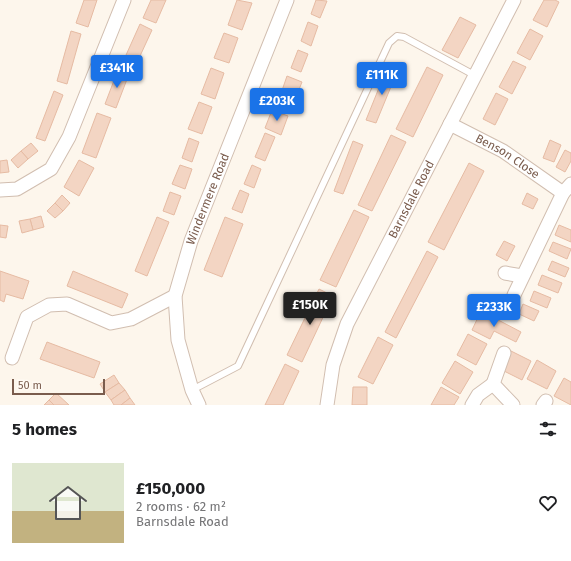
<!DOCTYPE html>
<html lang="en">
<head>
<meta charset="utf-8">
<style>
	:root { --surface:#fff; --page:#f6f6f6; --text:#202124; --muted:#757577; --accent:#1a73e8 }
	body { margin:0; font-family:"Fira Sans",sans-serif; background:var(--page); color:var(--text); height:100vh; display:flex; flex-direction:column; font-size:15px; white-space:nowrap }
	* { box-sizing:border-box; margin:0 }
	p { font-size:13px; color:var(--muted) }
	.icon { flex:none; width:22px; height:22px; fill:none; stroke:currentColor; stroke-width:2; stroke-linecap:round; stroke-linejoin:round }
	.map { position:relative; height:405px; overflow:hidden }
	.side { display:flex; flex-direction:column; background:var(--surface); flex:1 }
	.side>* { flex:none }
	.scale { position:absolute; left:12px; bottom:10px; width:93px; box-sizing:border-box; padding-left:4px; border:2px solid #7a5c4d; border-top:0; font-size:11px; line-height:14px; white-space:nowrap; color:#7a5c4d; -webkit-text-stroke:3px #fffaf3; paint-order:stroke }
	.price { position:absolute; translate:-50% -34px; padding:0 9px; border-radius:4px; background:var(--accent); color:#fff; font-size:13px; line-height:26px; filter:drop-shadow(0 1px 2px #0008) }
	.price::after { content:''; position:absolute; left:50%; top:24px; width:12px; height:9px; margin-left:-6px; background:inherit; clip-path:polygon(0 0,100% 0,50% 100%) }
	.price.active { background:#222; color:#fff }
	ul { padding:0; list-style:none }
	li { display:flex; align-items:center; gap:12px; height:100px; padding:0 12px }
	li span { display:grid; place-items:center; flex:none; width:112px; height:80px; border-radius:0px; color:#555 }
	li>.icon { margin-inline-start:auto }
	span .icon { width:48px; height:48px; fill:#fffc; stroke-width:1 }
	li b { font-size:17px }
	h2 { display:flex; justify-content:space-between; align-items:center; height:48px; padding:0 12px; font-size:17px }
	.map>svg:first-child { display:block }
</style>
</head>
<body>
<div class="map">
<svg width="571" height="405" viewBox="0 0 571 405">
	<rect width="100%" height="100%" fill="#fdf6ec"/>
	<g fill="#f3d5c3" stroke="#e6bba3">
		<path d="M84,0H97L88,27L76,23Z"/>
		<path d="M151,0H166L156,23L143,18Z"/>
		<path d="M237,0L252,3L242,30L228,25Z"/>
		<path d="M316,0L327,1L320,18L311,14Z"/>
		<path d="M544,0H555L559,2L547,27L533,20Z"/>
		<path d="M460,17L476,25L458,58L442,50Z"/>
		<path d="M308,22L318,26L311,46L301,41Z"/>
		<path d="M140,24L152,30L134,69L122,64Z"/>
		<path d="M530,29L543,36L530,60L517,53Z"/>
		<path d="M71,31L81,34L67,84L57,81Z"/>
		<path d="M224,33L238,38L229,63L214,58Z"/>
		<path d="M298,50L308,54L301,72L291,68Z"/>
		<path d="M513,61L526,67L512,94L499,87Z"/>
		<path d="M427,67L443,75L413,137L396,129Z"/>
		<path d="M211,68L224,73L215,99L201,94Z"/>
		<path d="M387,68L397,72L376,123L366,120Z"/>
		<path d="M118,70L129,74L116,108L105,104Z"/>
		<path d="M287,76L302,82L292,107L278,102Z"/>
		<path d="M54,91L63,95L45,141L36,138Z"/>
		<path d="M496,93L508,99L495,125L483,119Z"/>
		<path d="M199,102L212,107L202,134L188,129Z"/>
		<path d="M272,110L288,116L281,135L265,128Z"/>
		<path d="M97,113L111,118L96,158L82,153Z"/>
		<path d="M265,133L275,137L265,161L255,157Z"/>
		<path d="M391,135L406,142L372,211L358,205Z"/>
		<path d="M189,138L199,142L192,162L182,158Z"/>
		<path d="M550,140L561,145L554,162L543,158Z"/>
		<path d="M353,141L363,145L343,194L334,191Z"/>
		<path d="M31,143L38,151L28,159L21,151Z"/>
		<path d="M565,150L571,153V161L565,172L556,167Z"/>
		<path d="M21,151L28,159L18,168L11,160Z"/>
		<path d="M7,160L9,172L0,173V161Z"/>
		<path d="M79,160L94,168L79,196L64,187Z"/>
		<path d="M469,163L484,171L444,250L428,242Z"/>
		<path d="M180,165L192,169L185,189L172,184Z"/>
		<path d="M252,165L261,169L254,188L244,184Z"/>
		<path d="M240,190L249,194L242,213L232,209Z"/>
		<path d="M170,192L181,196L174,215L163,211Z"/>
		<path d="M527,193L538,199L533,209L522,204Z"/>
		<path d="M62,195L70,203L63,211L55,203Z"/>
		<path d="M55,203L63,211L55,218L47,211Z"/>
		<path d="M354,210L369,217L336,287L320,280Z"/>
		<path d="M41,216L44,227L33,230L30,219Z"/>
		<path d="M157,217L169,222L147,276L135,271Z"/>
		<path d="M225,217L243,224L222,277L204,270Z"/>
		<path d="M30,219L33,230L22,233L19,221Z"/>
		<path d="M0,225L8,226L6,238L0,237Z"/>
		<path d="M559,225L571,230V242L555,235Z"/>
		<path d="M504,241L515,246L507,261L496,255Z"/>
		<path d="M553,242L571,249L567,259L549,251Z"/>
		<path d="M427,251L438,257L396,338L385,332Z"/>
		<path d="M552,261L569,268L565,277L548,270Z"/>
		<path d="M0,271L29,281L23,299L6,294L4,302L0,300Z"/>
		<path d="M73,271L128,294L122,308L67,286Z"/>
		<path d="M542,275L562,283L558,293L538,285Z"/>
		<path d="M319,289L333,296L302,362L287,355Z"/>
		<path d="M534,291L551,298L547,308L530,301Z"/>
		<path d="M523,304L539,311L534,321L519,314Z"/>
		<path d="M481,311L521,332L516,342L494,331L490,339L472,330Z"/>
		<path d="M468,334L487,344L476,365L457,355Z"/>
		<path d="M378,337L393,345L373,384L358,377Z"/>
		<path d="M47,342L100,362L94,378L40,359Z"/>
		<path d="M511,351L531,361L522,380L502,370Z"/>
		<path d="M537,360L556,371L547,389L527,379Z"/>
		<path d="M455,361L473,372L460,394L442,383Z"/>
		<path d="M285,364L299,371L283,405H265Z"/>
		<path d="M114,375L119,383L105,392L100,384Z"/>
		<path d="M564,378L571,382V405L554,396Z"/>
		<path d="M119,383L125,390L111,400L105,392Z"/>
		<path d="M353,387H367V405H352Z"/>
		<path d="M441,387L459,397L454,405H431Z"/>
		<path d="M125,390L130,398L121,405H114L111,400Z"/>
		<path d="M56,393L69,405H54L49,400Z"/>
		<path d="M130,398L135,405H121Z"/>
		<path d="M49,400L54,405H44Z"/>
	</g>
	<g fill="none" stroke-linecap="round" stroke-linejoin="round">
		<defs>
			<path id="lane" d="M192,390L238,366L389,43L397,36L404,37L476,76"/>
			<g id="street">
				<path id="s1" d="M450,124L503,151L563,193"/>
				<path d="M0,190L17,189L51,169L69,137L124,0"/>
				<path d="M505,273L522,276"/>
				<path d="M514,295L563,193L571,184"/>
				<path d="M504,353L493,384L513,405"/>
				<path d="M12,358L27,317L49,305L67,304L111,323L131,319L175,296"/>
				<path id="s2" d="M199,405L192,390L178,340L175,296L191,241L287,0"/>
				<path id="s3" d="M327,405L333,365L347,324L514,0"/>
				<path d="M472,405L478,395L493,384"/>
				<path d="M543,405L546,401"/>
			</g>
		</defs>
		<use href="#lane" stroke="#d1beb0" stroke-width="8"/>
		<use href="#street" stroke="#d1beb0" stroke-width="15"/>
		<use href="#lane" stroke="#fff" stroke-width="6"/>
		<use href="#street" stroke="#fff" stroke-width="13"/>
	</g>
	<g text-anchor="middle" stroke-width="4" stroke-linejoin="round" paint-order="stroke">
		<g font-size="12" fill="#7a5c4d" stroke="#fffaf3">
			<text dy="4" stroke="none"><textPath href="#s1" startOffset="66">Benson Close</textPath></text>
			<text dy="4" stroke="none"><textPath href="#s3" startOffset="224">Barnsdale Road</textPath></text>
			<text dy="4" stroke="none"><textPath href="#s2" startOffset="215">Windermere Road</textPath></text>
		</g>
	</g>
</svg>
<div class="scale">50 m</div>
<b class="price" style="left:117px;top:89px">£341K</b>
<b class="price" style="left:382px;top:96px">£111K</b>
<b class="price" style="left:277px;top:122px">£203K</b>
<b class="price active" style="left:310px;top:326px">£150K</b>
<b class="price" style="left:494px;top:328px">£233K</b>
</div>
<section class="side">
<h2>5 homes<svg class="icon" aria-label="filters" viewBox="0 0 24 24"><path d="M4 7h16M4 17h16"/><circle cx="9" cy="7" r="2"/><circle cx="15" cy="17" r="2"/></svg></h2>
<ul>
<li><span style="background:linear-gradient(#dfe7d0 60%,#c2b280 0)"><svg class="icon" aria-label="home" viewBox="0 0 24 24"><path d="M3 11l9-7 9 7M6 9v11h12V9"/></svg></span><div><b>£150,000</b><p>2 rooms · 62 m²</p><p>Barnsdale Road</p></div><svg class="icon" aria-label="heart" viewBox="0 0 24 24"><path d="M12 20l-8-8c-3-5 5-10 8-4 3-6 11-1 8 4z"/></svg></li>
</ul>
</section>
</body>
</html>
